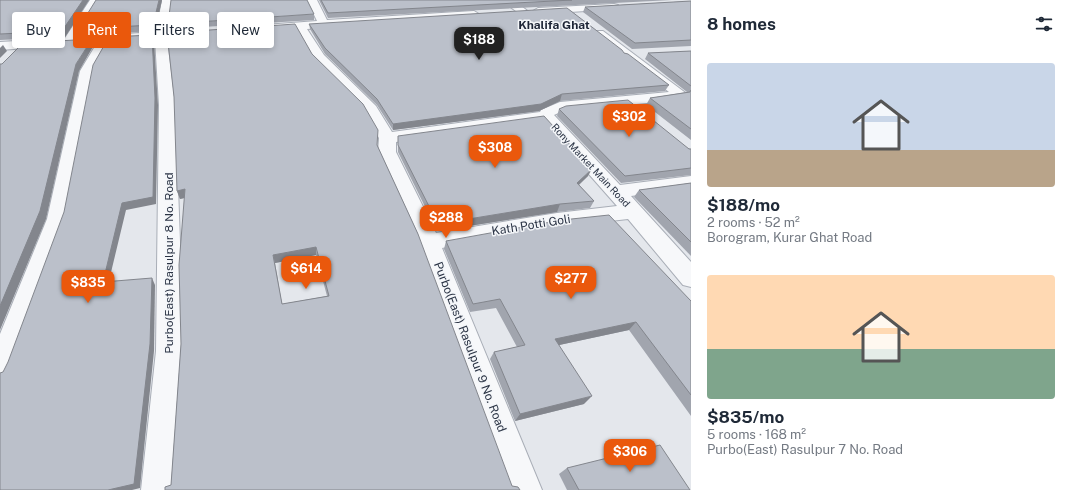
<!DOCTYPE html>
<html lang="en">
<head>
<meta charset="utf-8">
<style>
	:root { --surface:#fff; --page:#f6f6f7; --text:#1f2937; --muted:#747a83; --accent:#ea580c }
	body { margin:0; font-family:"Public Sans",sans-serif; background:var(--page); color:var(--text); height:100vh; display:flex; flex-direction:column; font-size:15px; white-space:nowrap }
	* { box-sizing:border-box; margin:0 }
	p { font-size:13px; color:var(--muted) }
	.icon { flex:none; width:22px; height:22px; fill:none; stroke:currentColor; stroke-width:2; stroke-linecap:round; stroke-linejoin:round }
	.map { position:relative; flex:1; overflow:hidden }
	.details { display:flex; flex-direction:column; background:var(--surface); width:380px }
	.details>* { flex:none }
	.hud { position:absolute; left:12px; top:12px; width:380px; height:36px; display:flex; gap:8px }
	.price { position:absolute; translate:-50% -34px; padding:0 9px; border-radius:8px; background:var(--accent); color:#fff; font-size:13px; line-height:26px; filter:drop-shadow(0 1px 2px #0008) }
	.price::after { content:''; position:absolute; left:50%; top:24px; width:12px; height:9px; margin-left:-6px; background:inherit; clip-path:polygon(0 0,100% 0,50% 100%) }
	.price.on { background:#222; color:#fff }
	ul { padding:0; list-style:none }
	li { display:grid; align-content:center; gap:8px; height:212px; padding:0 16px }
	li span { display:grid; place-items:center; height:124px; border-radius:4px; color:#555 }
	li>.icon { margin-inline-start:auto }
	span .icon { width:72px; height:72px; fill:#fffc; stroke-width:1 }
	li b { font-size:17px }
	h2 { display:flex; justify-content:space-between; align-items:center; height:48px; padding:0 16px; font-size:17px }
	.chip { padding:0 14px; border-radius:4px; background:var(--surface); box-shadow:0 2px 6px #0003; font-size:14px; line-height:36px }
	.chip.on { background:var(--accent); color:#fff }
	main { display:flex; flex:1; min-height:0 }
	.map>svg:first-child { display:block }
</style>
</head>
<body>
<main>
<div class="map">
<svg width="691" height="490" viewBox="0 0 691 490">
	<rect width="100%" height="100%" fill="#e4e7ec"/>
	<g fill="none" stroke-linecap="round" stroke-linejoin="round">
		<defs>
			<g id="minor">
				<path d="M90,0H100L78,37L156,32L162,0H172L167,31L197,29L201,31L203,33L201,35L197,37L167,39L175,105L184,351L175,490H141L156,351L159,105L155,39L110,42L94,71L67,219L14,368L10,377L0,381V334L47,219L80,71L97,43L0,50V42L65,38Z"/>
				<path d="M307,0H317L327,20L474,11L479,14L474,17L307,29L324,55L376,106L392,132L540,112L541,110L560,102L669,92L595,35L593,33L595,31H603L687,94L685,97L668,101L563,111L554,115L620,185L691,176V188L631,196L691,262V287L683,285L628,219L557,227L442,248L542,490H508L418,242L378,152L379,138L364,111L314,60L296,29L265,31L261,30L259,28L261,26L265,25L317,21ZM542,121L617,206L557,213L436,233L396,152V142Z"/>
				<path d="M501,0H513L529,12L528,14H520Z"/>
				<path d="M614,4L618,5L619,7L618,9L538,14L533,11L538,8Z"/>
			</g>
		</defs>
		<use href="#minor" stroke="#a9aeb7" stroke-width="2"/>
		<use href="#minor" fill="#f7f8fa" fill-rule="evenodd"/>
	</g>
	<g fill="#a1a5ae" fill-rule="evenodd">
		<path d="M0,0H89L65,37L0,40Z"/>
		<path d="M162,0L155,31L81,35L78,29Z"/>
		<path d="M319,0H672L328,18Z"/>
		<path d="M691,1V46L632,49L583,12L585,7Z"/>
		<path d="M314,14V20L170,29L168,24Z"/>
		<path d="M309,24L624,53L669,85L665,91L560,101L539,111L393,130L377,105L325,54L310,29Z"/>
		<path d="M691,51V140L646,105L650,98L687,92L645,59L648,53Z"/>
		<path d="M312,54L377,145L418,234L171,485L181,344L185,198L180,199L177,191ZM316,255L327,296L282,304L275,263Z"/>
		<path d="M559,109L691,149V175L621,183L557,116Z"/>
		<path d="M398,136L588,176L579,185L594,201L590,208L557,212L437,231L398,152Z"/>
		<path d="M691,183V256L634,197L639,190Z"/>
		<path d="M446,241L691,301V416L629,330L559,345L584,404L515,421L490,359L494,352L517,347L496,308L470,312L444,249Z"/>
		<path d="M567,468L690,490H567L559,474Z"/>
	</g>
	<g fill="#83868d">
		<path d="M83,0H89L65,37L62,31Z"/>
		<path d="M159,0H162L155,31L153,25Z"/>
		<path d="M152,35L154,41L158,105L156,204L126,210L107,289L103,282Z"/>
		<path d="M92,39L94,45L79,71L46,219L0,330V306L76,64Z"/>
		<path d="M3,45L7,51L0,58V48Z"/>
		<path d="M562,94L560,101L539,111L393,130V124Z"/>
		<path d="M592,169L588,176L573,190L577,183Z"/>
		<path d="M185,189L188,197L180,199L177,191Z"/>
		<path d="M560,204L557,212L437,231L438,224Z"/>
		<path d="M316,247V255L275,263L273,255Z"/>
		<path d="M152,278L155,285L154,351L140,488L132,490H108Z"/>
		<path d="M636,322L629,330L550,347L555,339Z"/>
		<path d="M592,396L584,404L515,421L520,414Z"/>
	</g>
	<g fill="#bbc0ca" stroke="#83868d" fill-rule="evenodd">
		<path d="M0,0H83L62,31L0,34Z"/>
		<path d="M96,0H159L153,25L78,29Z"/>
		<path d="M171,0H307L314,14L168,24Z"/>
		<path d="M321,0H572L328,13Z"/>
		<path d="M691,1V40L635,43L585,7Z"/>
		<path d="M567,8L622,50L624,53L628,54L669,85L562,94L541,104L393,124L377,99L325,48L309,24Z"/>
		<path d="M295,24L312,54L363,104L378,130L377,145L418,234L512,486L518,487L520,490H165V487L171,485L181,344L179,265L185,189L177,191L174,97L167,33ZM316,247L329,296L282,304L273,255Z"/>
		<path d="M152,35L155,98L153,197L122,203L103,282L152,278L150,344L134,484L108,490H0V373L3,372L8,362L64,212L93,65L109,37Z"/>
		<path d="M92,39L76,64L40,211L0,306V64H2L23,43Z"/>
		<path d="M691,51V86L648,53Z"/>
		<path d="M691,90V129L650,98L690,92Z"/>
		<path d="M628,100L689,149H691V168L625,176L559,109L566,106Z"/>
		<path d="M544,116L592,169L577,183L594,201L560,204L438,224L398,145V136Z"/>
		<path d="M691,183V242L639,190Z"/>
		<path d="M609,215L691,301V395L636,322L555,339L592,396L520,414L494,352L525,345L500,299L473,304L446,241L562,220Z"/>
		<path d="M660,445L690,490H579L567,468Z"/>
	</g>
	<g text-anchor="middle" stroke-width="3" stroke-linejoin="round" paint-order="stroke">
		<g font-size="10" fill="#2b3445" stroke="#f4f6f9">
			<text transform="translate(591 165) rotate(47)" y="4">Rony Market Main Road</text>
		</g>
		<g font-size="12" font-weight="bold" fill="#1d2536" stroke="#f4f6f9">
			<text x="554" y="29">Khalifa Ghat</text>
		</g>
		<g font-size="12" fill="#2b3445" stroke="#f4f6f9">
			<text transform="translate(531 225) rotate(-9)" y="4">Kath Potti Goli</text>
			<text transform="translate(169 263) rotate(-90)" y="4">Purbo(East) Rasulpur 8 No. Road</text>
			<text transform="translate(470 347) rotate(69)" y="4">Purbo(East) Rasulpur 9 No. Road</text>
		</g>
	</g>
</svg>
<b class="price on" style="left:479px;top:61px">$188</b>
<b class="price" style="left:629px;top:138px">$302</b>
<b class="price" style="left:495px;top:169px">$308</b>
<b class="price" style="left:446px;top:239px">$288</b>
<b class="price" style="left:306px;top:290px">$614</b>
<b class="price" style="left:571px;top:300px">$277</b>
<b class="price" style="left:88px;top:304px">$835</b>
<b class="price" style="left:630px;top:473px">$306</b>
<div class="hud">
<a class="chip">Buy</a>
<a class="chip on">Rent</a>
<a class="chip">Filters</a>
<a class="chip">New</a>
</div>
</div>
<section class="details">
<h2>8 homes<svg class="icon" aria-label="filters" viewBox="0 0 24 24"><path d="M4 7h16M4 17h16"/><circle cx="9" cy="7" r="2"/><circle cx="15" cy="17" r="2"/></svg></h2>
<ul>
<li><span style="background:linear-gradient(#c9d6e8 70%,#b9a48a 0)"><svg class="icon" aria-label="home" viewBox="0 0 24 24"><path d="M3 11l9-7 9 7M6 9v11h12V9"/></svg></span><div><b>$188/mo</b><p>2 rooms · 52 m²</p><p>Borogram, Kurar Ghat Road</p></div></li>
<li><span style="background:linear-gradient(#ffd9b3 60%,#7fa58c 0)"><svg class="icon" aria-label="home" viewBox="0 0 24 24"><path d="M3 11l9-7 9 7M6 9v11h12V9"/></svg></span><div><b>$835/mo</b><p>5 rooms · 168 m²</p><p>Purbo(East) Rasulpur 7 No. Road</p></div></li>
</ul>
</section>
</main>
</body>
</html>
